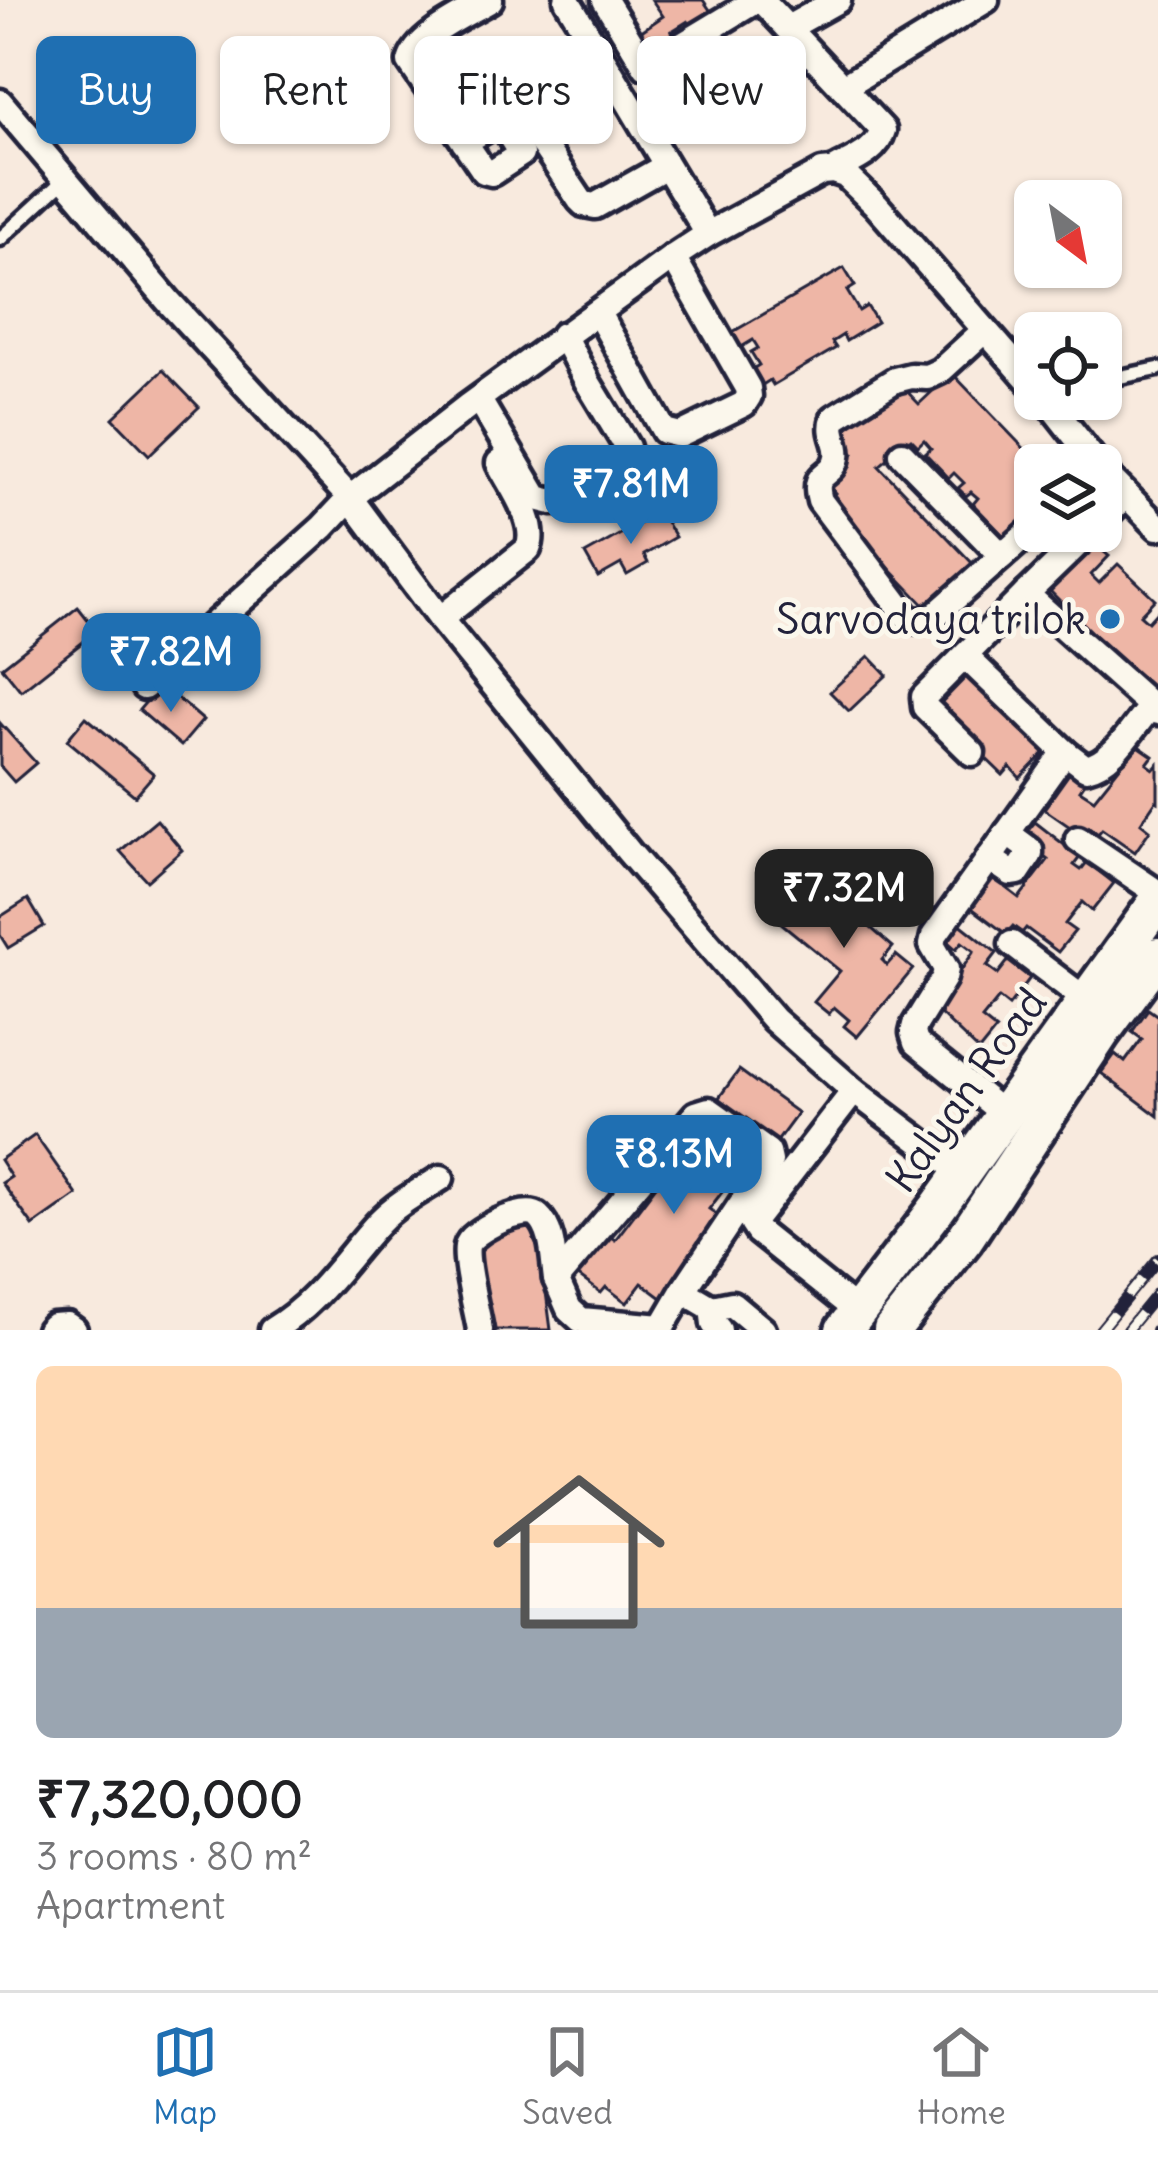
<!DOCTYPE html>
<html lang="en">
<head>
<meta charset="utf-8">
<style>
	:root { --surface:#fff; --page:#f6f6f6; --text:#202124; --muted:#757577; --line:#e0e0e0; --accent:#1f6fb2 }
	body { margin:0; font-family:Delius,sans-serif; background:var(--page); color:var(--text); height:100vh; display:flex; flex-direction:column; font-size:45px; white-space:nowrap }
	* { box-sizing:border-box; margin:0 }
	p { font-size:39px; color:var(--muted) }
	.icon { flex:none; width:66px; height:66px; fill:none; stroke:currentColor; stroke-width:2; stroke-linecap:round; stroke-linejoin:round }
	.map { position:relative; height:1330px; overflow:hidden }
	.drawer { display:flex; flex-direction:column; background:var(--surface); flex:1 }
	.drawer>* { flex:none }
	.guide { position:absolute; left:36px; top:36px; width:1086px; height:108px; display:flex; gap:24px }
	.needle { width:78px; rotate:148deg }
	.controls { position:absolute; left:1014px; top:180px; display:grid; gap:24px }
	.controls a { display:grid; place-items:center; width:108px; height:108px; border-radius:18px; background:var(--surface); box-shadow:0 3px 9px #0004; font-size:60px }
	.price { position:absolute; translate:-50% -102px; padding:0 27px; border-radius:24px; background:var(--accent); color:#fff; font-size:39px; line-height:78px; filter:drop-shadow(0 3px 6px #0008) }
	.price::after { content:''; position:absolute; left:50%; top:72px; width:36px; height:27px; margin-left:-18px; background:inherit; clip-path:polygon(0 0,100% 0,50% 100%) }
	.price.selected { background:#222; color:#fff }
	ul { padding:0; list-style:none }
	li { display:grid; align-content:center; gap:24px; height:636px; padding:0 36px }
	li span { display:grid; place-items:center; height:372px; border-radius:18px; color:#555 }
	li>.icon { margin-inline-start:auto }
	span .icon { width:216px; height:216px; fill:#fffc; stroke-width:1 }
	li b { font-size:51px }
	.tag { padding:0 42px; border-radius:18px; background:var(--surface); box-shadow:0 3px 9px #0004; font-size:42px; line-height:108px }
	.tag.selected { background:var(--accent); color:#fff }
	.tabs { display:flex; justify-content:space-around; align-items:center; height:168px; border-top:3px solid var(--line); background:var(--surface); font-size:33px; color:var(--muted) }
	.tabs a { display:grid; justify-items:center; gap:6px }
	.tabs .selected { color:var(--accent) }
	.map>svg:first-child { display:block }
</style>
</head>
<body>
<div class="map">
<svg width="1158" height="1330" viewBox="0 0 1158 1330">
	<rect width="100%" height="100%" fill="#f8eade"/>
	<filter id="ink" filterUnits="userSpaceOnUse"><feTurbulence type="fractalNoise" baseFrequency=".00833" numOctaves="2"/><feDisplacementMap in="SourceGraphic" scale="24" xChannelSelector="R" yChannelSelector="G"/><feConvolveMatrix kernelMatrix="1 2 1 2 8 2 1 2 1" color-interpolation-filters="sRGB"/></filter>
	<g filter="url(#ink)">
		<g fill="#eeb6a6" stroke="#22223b" stroke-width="3">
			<path d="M652,0H703L712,13L692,27L688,21L672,31L677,38L646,59L634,41L642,35L640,32L663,16Z"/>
			<path d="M844,268L855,286L847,291L859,311L867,306L877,322L846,341L843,335L832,342L836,348L773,385L770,380L761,386L751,370L759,365L751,352L758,348L753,340L738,349L729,334Z"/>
			<path d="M163,370L199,407L149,455L113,418Z"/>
			<path d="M952,373L1040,465H1035V513L1007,539L973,504L978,498L971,492L966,496L958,488L964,483L954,473L949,478L925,453L931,448L924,440L918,446L911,439L879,466L975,566L929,610L826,502L835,493L824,481L853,453L839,435L899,383L919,404Z"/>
			<path d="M660,512L675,537L644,555L648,563L627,575L621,564L598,577L585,554Z"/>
			<path d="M1090,540L1109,556L1091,575L1099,583L1118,564L1155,599L1140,615L1148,622L1158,611V699L1046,587Z"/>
			<path d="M78,607L97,631L21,691L2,667Z"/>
			<path d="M869,656L887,675L849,711L830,692Z"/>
			<path d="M973,670L1051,746L1020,778L1010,767L1003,775L935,709Z"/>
			<path d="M161,684L203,720L181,746L139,710Z"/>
			<path d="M86,717L154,774L135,796L67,740Z"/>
			<path d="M0,723L36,763L14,782L0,766Z"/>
			<path d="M1137,745L1153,756L1147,764L1154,769L1158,764V802L1156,801L1141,823L1150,830L1135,852L1102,829L1098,834L1089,827L1083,836L1044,809L1071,771L1086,781L1080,790L1094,799Z"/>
			<path d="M157,820L182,850L147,881L120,851Z"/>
			<path d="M1035,822L1080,857L1074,865L1081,870L1087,862L1114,883L1092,911L1082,902L1065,924L1075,931L1058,952L1026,928L1022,933L1013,926L1006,934L969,906L998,869L1013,880L1006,888L1019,898L1048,860L1021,839Z"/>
			<path d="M815,869L854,902L849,909L893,947L882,960L887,965L896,955L913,969L857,1037L844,1026L849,1020L834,1007L829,1014L814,1002L840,971L775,918Z"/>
			<path d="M28,899L44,926L8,948L0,935V917Z"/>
			<path d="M959,923L997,953L987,966L998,974L1008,961L1030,978L1009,1006L999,998L982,1019L996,1030L979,1051L935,1009L974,951L962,942L956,949L946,940Z"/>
			<path d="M1148,1009L1158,1016V1116L1101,1073L1115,1054L1125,1062L1142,1039L1132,1032Z"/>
			<path d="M739,1070L798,1113L776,1143L718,1099Z"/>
			<path d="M709,1116L764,1157L735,1195L726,1187L709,1209L722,1218L666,1301L642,1283L627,1303L606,1287L601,1293L577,1275L608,1235L615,1240Z"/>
			<path d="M35,1135L77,1195L33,1226L2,1183L11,1177L0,1160Z"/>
			<path d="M524,1218L541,1236L534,1240L541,1254L551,1330H490L492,1320L482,1273H473L471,1264L481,1261L476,1241Z"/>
		</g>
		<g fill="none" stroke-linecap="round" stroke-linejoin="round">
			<defs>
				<g id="service">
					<path d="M0,239L64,180"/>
					<path d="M1101,381L1158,369"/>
				</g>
				<g id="minor">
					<path d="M567,0L708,234"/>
					<path d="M605,0L646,67L757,0"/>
					<path d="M761,0L883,130C877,152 853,160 833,171"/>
					<path d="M788,28L838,0"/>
					<path d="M843,87L986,0"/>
					<path d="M0,102L170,303L350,498L440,619L629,852L774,1020L854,1091L961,1172"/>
					<path d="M534,131L580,200L584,204L595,206L666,166"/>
					<path d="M525,136L616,82"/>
					<path d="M464,142L495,124L502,123L521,154L492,173L484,171L410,62C417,35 467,14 490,0"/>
					<path d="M598,313L664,431L680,435L744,404L749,396L748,388L673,257"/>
					<path d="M985,330L940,371L927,377L911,376L895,380L834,418C828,435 840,443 837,457C833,479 811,469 820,501L908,618C920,623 928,620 938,613L1035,527"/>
					<path d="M1046,399L1098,465"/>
					<path d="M479,400L537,498L553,502L624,465L629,458L627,447L587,381L563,335"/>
					<path d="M902,454L1002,556"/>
					<path d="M1101,469L1158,527"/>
					<path d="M1101,521L1126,495"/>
					<path d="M1091,531L1026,594L1158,712"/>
					<path d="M440,619L528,549C539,523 511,487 499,463"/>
					<path d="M966,657L1065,752"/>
					<path d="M144,687L323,527L350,498L468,406L673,257L708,234L822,172L833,171L845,175L876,205L1035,387"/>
					<path d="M972,753L925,707L924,697L1026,594"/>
					<path d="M1078,839L1158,893"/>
					<path d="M989,858L1011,873L1018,872L1030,854V850L1007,833"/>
					<path d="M1012,944L1086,1000"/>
					<path d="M854,1091L752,1223L758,1232L858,1312"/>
					<path d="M1004,1114L916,1043L913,1033L915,1025L944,978L946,969L932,945L934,936L1065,752L1086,768C1114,762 1133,727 1151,706"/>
					<path d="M683,1291L770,1161L768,1152L709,1110L696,1114L556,1279L569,1309L581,1320L662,1327L683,1291L712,1308"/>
					<path d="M49,1330L53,1326L67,1325L74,1330"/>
					<path d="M272,1330C318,1303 344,1260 379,1222C397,1203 419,1192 441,1178"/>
					<path d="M480,1330C477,1311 464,1263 467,1246C470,1231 526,1205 538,1216C554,1230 553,1260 556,1279"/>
					<path d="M719,1330L714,1324L712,1308L732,1304L763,1330"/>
				</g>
				<g id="secondary">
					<path d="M844,1330L936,1210L1158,901"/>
					<path d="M892,1330L964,1240L1101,1033L1158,956"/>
				</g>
			</defs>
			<use href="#service" stroke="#22223b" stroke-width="21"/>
			<use href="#minor" stroke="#22223b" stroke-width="33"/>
			<use href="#secondary" stroke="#22223b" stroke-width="45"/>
			<use href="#service" stroke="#fbf7ec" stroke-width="12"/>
			<use href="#minor" stroke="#fbf7ec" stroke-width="24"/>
			<use href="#secondary" stroke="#fbf7ec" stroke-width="36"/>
			<defs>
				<g id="rail">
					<path d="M1100,1330L1158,1259"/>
					<path d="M1127,1330L1158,1292"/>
					<path d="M1156,1330L1158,1328"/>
				</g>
			</defs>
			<use href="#rail" stroke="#22223b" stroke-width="12"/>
			<use href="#rail" stroke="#fbf7ec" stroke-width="8" stroke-dasharray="22" stroke-linecap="butt"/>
		</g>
	</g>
	<circle fill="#1f6fb2" stroke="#fbf7ec" stroke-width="4.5" cx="1110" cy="619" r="12"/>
	<g text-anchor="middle" stroke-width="10" stroke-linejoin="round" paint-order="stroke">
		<g font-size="42" fill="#22223b" stroke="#fbf7ec" text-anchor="end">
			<text x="1086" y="634">Sarvodaya trilok</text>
		</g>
		<g font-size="42" fill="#22223b" stroke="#fbf7ec">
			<text transform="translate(966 1090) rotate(-54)" y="15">Kalyan Road</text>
		</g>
	</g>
</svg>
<div class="controls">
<a><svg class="needle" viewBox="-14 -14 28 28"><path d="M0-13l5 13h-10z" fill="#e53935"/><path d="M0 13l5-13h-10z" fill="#757577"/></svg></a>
<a><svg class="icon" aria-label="locate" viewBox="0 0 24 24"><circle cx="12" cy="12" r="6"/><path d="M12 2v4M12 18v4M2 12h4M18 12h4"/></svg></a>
<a><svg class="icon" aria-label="layers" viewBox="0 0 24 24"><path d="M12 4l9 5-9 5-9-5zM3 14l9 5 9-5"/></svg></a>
</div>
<b class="price" style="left:631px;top:547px">₹7.81M</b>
<b class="price" style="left:171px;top:715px">₹7.82M</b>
<b class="price selected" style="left:844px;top:951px">₹7.32M</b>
<b class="price" style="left:674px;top:1217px">₹8.13M</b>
<div class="guide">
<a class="tag selected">Buy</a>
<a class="tag">Rent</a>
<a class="tag">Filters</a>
<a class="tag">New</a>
</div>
</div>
<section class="drawer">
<ul>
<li><span style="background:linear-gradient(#ffd9b3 65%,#9aa5b1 0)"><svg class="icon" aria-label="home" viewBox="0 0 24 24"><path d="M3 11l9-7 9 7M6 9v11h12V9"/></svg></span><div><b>₹7,320,000</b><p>3 rooms · 80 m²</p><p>Apartment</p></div></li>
</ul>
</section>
<nav class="tabs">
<a class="selected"><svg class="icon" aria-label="map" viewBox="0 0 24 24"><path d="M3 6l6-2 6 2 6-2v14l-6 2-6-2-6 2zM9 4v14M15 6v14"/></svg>Map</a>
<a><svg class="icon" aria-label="saved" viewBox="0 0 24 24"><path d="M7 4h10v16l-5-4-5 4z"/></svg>Saved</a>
<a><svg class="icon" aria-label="home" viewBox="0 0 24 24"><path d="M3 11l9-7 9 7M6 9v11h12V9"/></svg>Home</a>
</nav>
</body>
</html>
